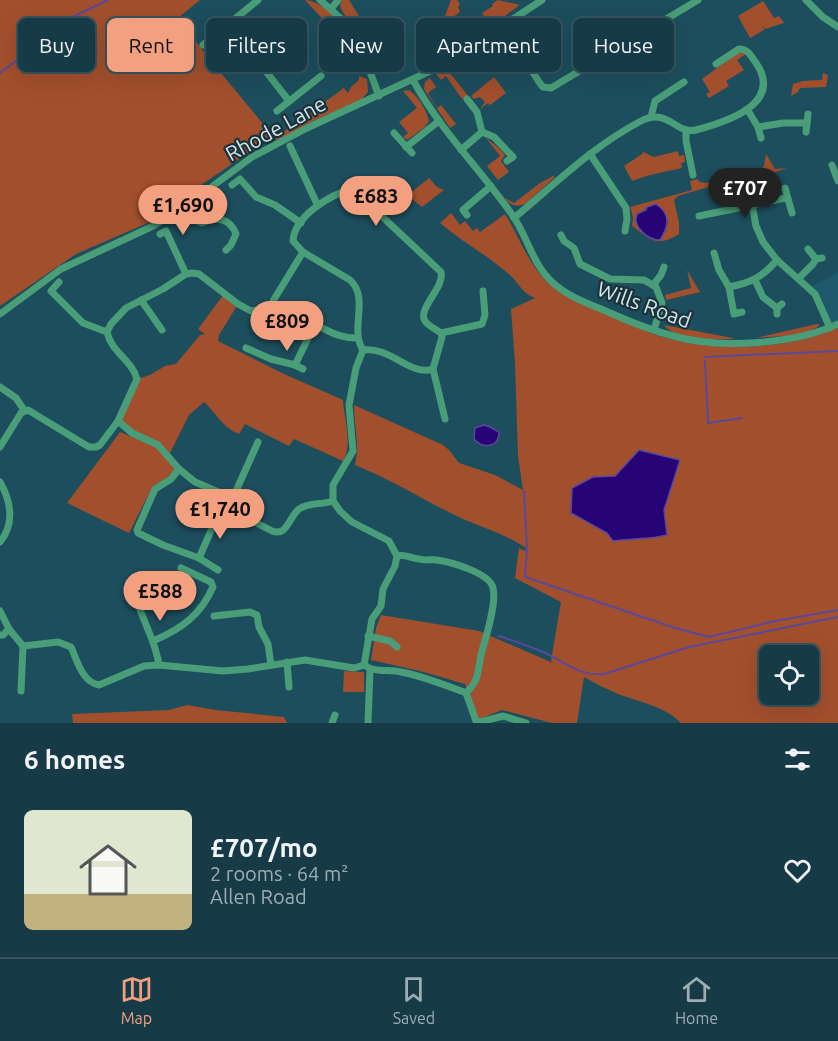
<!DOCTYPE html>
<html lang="en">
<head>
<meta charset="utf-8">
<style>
	:root { --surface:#163a46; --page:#1f414d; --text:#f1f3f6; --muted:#9eadb3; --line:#35545f; --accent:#f2a080 }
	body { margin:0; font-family:Ubuntu,sans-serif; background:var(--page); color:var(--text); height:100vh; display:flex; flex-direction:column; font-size:22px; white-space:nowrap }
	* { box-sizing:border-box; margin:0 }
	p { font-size:20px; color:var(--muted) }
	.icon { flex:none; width:33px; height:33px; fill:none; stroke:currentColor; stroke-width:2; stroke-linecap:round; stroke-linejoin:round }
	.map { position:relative; height:723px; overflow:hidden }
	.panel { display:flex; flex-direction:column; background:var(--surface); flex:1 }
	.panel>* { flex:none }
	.banner { position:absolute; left:18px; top:18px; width:802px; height:54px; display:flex; gap:12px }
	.buttons { position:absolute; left:759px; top:645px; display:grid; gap:12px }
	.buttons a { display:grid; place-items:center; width:60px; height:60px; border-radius:9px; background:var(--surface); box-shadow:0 6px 24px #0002,0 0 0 2px var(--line); font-size:30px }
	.price { position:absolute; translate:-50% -51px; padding:0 14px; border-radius:21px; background:var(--accent); color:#111; font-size:20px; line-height:39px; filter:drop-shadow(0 2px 3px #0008) }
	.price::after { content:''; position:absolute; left:50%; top:36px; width:18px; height:14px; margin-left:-9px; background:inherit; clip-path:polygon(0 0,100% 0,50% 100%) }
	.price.active { background:#222; color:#fff }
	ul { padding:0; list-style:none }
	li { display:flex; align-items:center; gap:18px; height:150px; padding:0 24px }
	li span { display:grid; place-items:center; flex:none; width:168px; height:120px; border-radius:9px; color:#555 }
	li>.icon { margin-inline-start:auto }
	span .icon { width:72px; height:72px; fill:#fffc; stroke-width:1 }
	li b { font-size:26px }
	h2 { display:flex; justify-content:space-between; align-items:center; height:72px; padding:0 24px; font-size:26px }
	.pill { padding:0 21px; border-radius:9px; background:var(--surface); box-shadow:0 6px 24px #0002,0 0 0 2px var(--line); font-size:21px; line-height:54px }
	.pill.active { background:var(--accent); color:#111 }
	.tab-bar { display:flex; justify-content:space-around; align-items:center; height:84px; border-top:2px solid var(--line); background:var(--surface); font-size:16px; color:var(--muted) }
	.tab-bar a { display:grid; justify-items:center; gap:3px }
	.tab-bar .active { color:var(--accent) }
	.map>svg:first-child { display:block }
</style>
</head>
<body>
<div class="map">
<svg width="838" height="723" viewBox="0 0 838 723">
	<rect width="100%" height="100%" fill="#1d4e5d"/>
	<path fill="#1e5a6c" d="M838,272V324L830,328L810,288Z"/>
	<g fill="#a24f2d" fill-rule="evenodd">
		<path d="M0,0H200L178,18L207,56L273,136L157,215L150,222L76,254L0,306Z"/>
		<path d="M305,0C320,0 350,26 353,41L344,42Z"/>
		<path d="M342,0H349L362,21L361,27C352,24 342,15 340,5Z"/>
		<path d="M451,0H457L460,4L458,7L460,12L449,20L452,25L450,27L445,16Z"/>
		<path d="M498,0L520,5L464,45L458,44L454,39L453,31L455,30L458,33L469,26L468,23L470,21L473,24L484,16L482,13L493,6L492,4Z"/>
		<path d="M763,1L774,18L779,16L784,23L765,29L763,26L764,30L750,38L738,16Z"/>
		<path d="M372,32L379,34V38L374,42L382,56L397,48L398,51L379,61L366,35Z"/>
		<path d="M739,52L746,54L737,60L744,70L726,81L729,86L709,98L706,94L710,92L702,79Z"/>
		<path d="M445,70L450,73L468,96L462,99L446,76L441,80L436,74Z"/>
		<path d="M823,73L828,75L826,87L800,88L798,92L791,96L793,84L803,81L822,80Z"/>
		<path d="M359,76L367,79L368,92L361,100L313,121L277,141L275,138L344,88L348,93L351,87L359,80Z"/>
		<path d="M494,77L506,93L490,105L488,103L480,109L485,102L480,97L474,99L471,96Z"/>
		<path d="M430,78L436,87L428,93L437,108L441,105L456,124L450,128L424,89L425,82Z"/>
		<path d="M409,90C418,96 427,111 429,121L425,127L407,140L403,137L408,133L399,122L417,108L403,91Z"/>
		<path d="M486,138L499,148L505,155L501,161L509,172L498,180L487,166L500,156Z"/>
		<path d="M678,151L679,156L684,155L685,162L681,163L682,168C664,172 651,174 632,181L624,166L642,154L643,152L654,157Z"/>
		<path d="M766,154L775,169L788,168L802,162C776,174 748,179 720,184C706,187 692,192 678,196L674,200L679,223V234C655,249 650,238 632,226L633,217L630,207L692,190L690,181L697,179L700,182L706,183L758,172L764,166ZM655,204L668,221L666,231L660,240C649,239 639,231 635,220L647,207Z"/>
		<path d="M553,176L555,177L525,204C517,207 510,206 505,198L514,203L540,183Z"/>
		<path d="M429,178L437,187L444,190L422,207L401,190L408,195Z"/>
		<path d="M451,213L460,225L465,221L473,231L477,228L480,232L505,214C519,236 528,264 548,283C564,299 587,306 608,315C626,323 644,331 663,337C714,353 789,349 838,328V723H681C665,706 639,702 618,694C606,689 595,683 584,677L577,723H552L502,710L479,719L465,684L420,671L371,660L376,628L381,615L479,631L553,663L551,661L561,602L515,578L519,548L525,551L526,548C507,535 484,528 463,519C426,502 393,480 355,465C360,443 354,427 354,405L443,445L449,450L459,463L495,475L523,490L518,456L515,363L511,309L535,298C522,293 521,286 511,276C489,256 462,242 440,223ZM770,656H808V694H770Z"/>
		<path d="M687,270L700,292L666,300L665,295L691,288Z"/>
		<path d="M224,294L238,304L219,335L218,341L284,374L343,400C344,418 353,445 343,461L294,439L289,446L245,424L239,434C222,427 217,414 204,402L189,415L169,455L118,421L138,379L150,375L165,366L176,364L200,335L205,334L198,329Z"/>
		<path d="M817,324L820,325C804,338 774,336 755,338Z"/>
		<path d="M664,325L733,338L734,339C715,339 676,341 664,325Z"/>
		<path d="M120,432L158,448L175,469L168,477L153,486L129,533L67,503Z"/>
		<path d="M344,671L364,672V692H343Z"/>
		<path d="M187,705L216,710L284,717L287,723H73L72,714L169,710Z"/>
	</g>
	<g fill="#260476" stroke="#59489b" stroke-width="1.5">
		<path d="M656,204C671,214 669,226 660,240C648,240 632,227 637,214L646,210L647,207Z"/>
		<path d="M484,425L490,427L499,432C499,448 483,449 474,439L475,428Z"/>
		<path d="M639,450L680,460L664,510L667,535C649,540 632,538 613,541L607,533L571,513L572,488L593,477L615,476Z"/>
	</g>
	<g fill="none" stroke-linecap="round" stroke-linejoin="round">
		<g stroke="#59489b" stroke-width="2">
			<path d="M0,73L24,55L56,25L108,0"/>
			<path d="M705,357L838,351"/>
			<path d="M705,361L708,423L742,418"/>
			<path d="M524,491L527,549L525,577L675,628L709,637L775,621L838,610"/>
			<path d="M499,636C514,641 529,646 543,652C566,662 577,676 604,674L689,647L838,617"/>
		</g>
		<g stroke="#499d78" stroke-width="7">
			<path d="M320,0L355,31L379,96"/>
			<path d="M806,0L823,17L838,27"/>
			<path d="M331,9L338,0"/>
			<path d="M377,20L390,46"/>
			<path d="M229,24L289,101"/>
			<path d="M504,26L539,82L543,87L551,88L698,0"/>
			<path d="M451,32L446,35L460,54"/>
			<path d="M356,35L379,25"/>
			<path d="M203,45L258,0"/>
			<path d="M413,80C440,130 481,170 513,216C528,238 532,263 552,282C568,297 589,304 608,312C630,322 653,331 677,337C722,349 796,344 838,324"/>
			<path d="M467,99L477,112L482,132"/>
			<path d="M747,109L758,127L761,138"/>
			<path d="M277,111L321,76"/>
			<path d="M651,117L655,101L684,82"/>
			<path d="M758,127L783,123H807"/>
			<path d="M686,131V141L693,175"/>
			<path d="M806,132L808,114"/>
			<path d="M394,133L412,153"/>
			<path d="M290,146L317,204"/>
			<path d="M406,147L439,121"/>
			<path d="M461,150L482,132L494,137L513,157L507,161"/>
			<path d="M590,154L626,208L627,219L625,231"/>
			<path d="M832,165L838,181"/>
			<path d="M232,185L240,179L256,197L275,205L301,223"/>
			<path d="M785,188L792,213"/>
			<path d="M752,205L756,226L763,242L777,260L815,294L830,328"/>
			<path d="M186,207L195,220L202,223C216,216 230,218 236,234L231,245L226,250"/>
			<path d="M467,215L463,210L491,186"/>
			<path d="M699,216L786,198"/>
			<path d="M514,218C555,184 593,146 641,121C668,107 676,135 696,130C726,122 784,104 756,63C751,56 748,49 739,49L716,64"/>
			<path d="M160,234L166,231L186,274"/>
			<path d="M561,235L564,241L574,248L580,264L610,279L644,280L656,287L662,303L654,330"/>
			<path d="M808,249L816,259L822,258"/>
			<path d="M714,253L719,270L729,287L734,314L742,312"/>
			<path d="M799,278L813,264L816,259"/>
			<path d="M755,280L763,297L777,308"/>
			<path d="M59,282L51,291L83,323L107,332"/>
			<path d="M653,285L661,275L664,267"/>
			<path d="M729,287C750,283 763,277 777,260"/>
			<path d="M141,300L162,330"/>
			<path d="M273,307V301L303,252"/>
			<path d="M0,314L61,269L151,227L179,211L252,157L307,128L441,66L542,0"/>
			<path d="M777,314V308L782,304"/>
			<path d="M441,333L482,324L485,315L483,291"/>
			<path d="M246,348L271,359L295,365"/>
			<path d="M363,350C349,329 370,298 350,280L303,252L293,241C294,217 330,194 351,190L356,192L441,272C445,287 417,309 425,321C428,326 436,329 441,333L442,337L433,369L445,419"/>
			<path d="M363,350L356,368L349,405L353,451L333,485V501L340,511L352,522L389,541L397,556L395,566L383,589L381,606L372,619L364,665"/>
			<path d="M363,350C390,346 411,377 433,369"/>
			<path d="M303,369L295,365L315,324"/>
			<path d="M0,387L16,398L24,410"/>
			<path d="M118,421L132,433L158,445L179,469L195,482L221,493L228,508L272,531C287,537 289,517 299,509C309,502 322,505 333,501"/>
			<path d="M0,447L21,413L28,410L89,447H96L100,445L118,421L137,379C132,360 111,352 107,332L111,324L126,308L163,289L186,274L192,273L199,274L238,304L251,311L285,305L291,306C310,320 332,339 357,338"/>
			<path d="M179,469L171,479L155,489L137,530L138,533L163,545L199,558L218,570"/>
			<path d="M0,482C11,501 15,524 0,542"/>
			<path d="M397,556C406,554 410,558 419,559C425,561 431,559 437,560C451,562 490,573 493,588C497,602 486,637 482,651C477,669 481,679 466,693"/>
			<path d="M199,558L224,501L236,491L258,442"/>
			<path d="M134,583C136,613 155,635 159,665"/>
			<path d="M0,611L9,629L23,646L58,642L71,647C77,660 82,682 99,685L144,666L159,665L223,671L248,669L305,660L354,668L364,665C375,673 388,669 401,672C423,676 445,685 466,693L476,721L480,722L503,716L526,723"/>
			<path d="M214,616L250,612L257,615L259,627L268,644L271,665"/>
			<path d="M0,635H3L9,629"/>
			<path d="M368,636L390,641L397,647"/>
			<path d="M153,641C181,629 200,616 213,587L211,582L181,568"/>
			<path d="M287,662L289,687"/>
			<path d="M21,691L23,646"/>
			<path d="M332,723L335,715"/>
			<path d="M368,723L370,670"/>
		</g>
	</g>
	<g text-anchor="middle" stroke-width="4.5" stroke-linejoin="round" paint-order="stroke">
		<g font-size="21" fill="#cfe7f0" stroke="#1c3138">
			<text transform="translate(276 129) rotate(-29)" y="7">Rhode Lane</text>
			<text transform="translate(644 305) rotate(20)" y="7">Wills Road</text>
		</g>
	</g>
</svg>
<div class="buttons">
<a><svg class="icon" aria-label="locate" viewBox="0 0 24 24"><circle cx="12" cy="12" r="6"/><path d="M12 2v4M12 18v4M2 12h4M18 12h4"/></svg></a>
</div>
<b class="price active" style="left:745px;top:219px">£707</b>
<b class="price" style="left:376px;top:227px">£683</b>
<b class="price" style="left:183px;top:236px">£1,690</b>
<b class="price" style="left:287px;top:352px">£809</b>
<b class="price" style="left:220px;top:540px">£1,740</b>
<b class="price" style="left:160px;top:622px">£588</b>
<div class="banner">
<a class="pill">Buy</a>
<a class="pill active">Rent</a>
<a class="pill">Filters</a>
<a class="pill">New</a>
<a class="pill">Apartment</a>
<a class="pill">House</a>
</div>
</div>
<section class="panel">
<h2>6 homes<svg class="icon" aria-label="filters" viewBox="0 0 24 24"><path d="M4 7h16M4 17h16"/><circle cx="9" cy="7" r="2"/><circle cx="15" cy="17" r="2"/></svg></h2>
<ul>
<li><span style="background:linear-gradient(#dfe7d0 70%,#c2b280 0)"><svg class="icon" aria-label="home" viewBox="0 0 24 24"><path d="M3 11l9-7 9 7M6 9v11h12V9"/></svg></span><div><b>£707/mo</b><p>2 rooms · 64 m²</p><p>Allen Road</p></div><svg class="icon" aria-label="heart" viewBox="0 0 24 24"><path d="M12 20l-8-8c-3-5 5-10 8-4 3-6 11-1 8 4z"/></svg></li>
</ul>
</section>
<nav class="tab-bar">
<a class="active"><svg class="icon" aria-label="map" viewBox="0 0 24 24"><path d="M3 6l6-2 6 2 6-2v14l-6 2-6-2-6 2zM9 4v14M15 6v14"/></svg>Map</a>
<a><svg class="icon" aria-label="saved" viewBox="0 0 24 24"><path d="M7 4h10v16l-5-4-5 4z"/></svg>Saved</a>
<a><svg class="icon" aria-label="home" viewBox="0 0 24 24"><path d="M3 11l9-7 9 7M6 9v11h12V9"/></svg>Home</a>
</nav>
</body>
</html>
